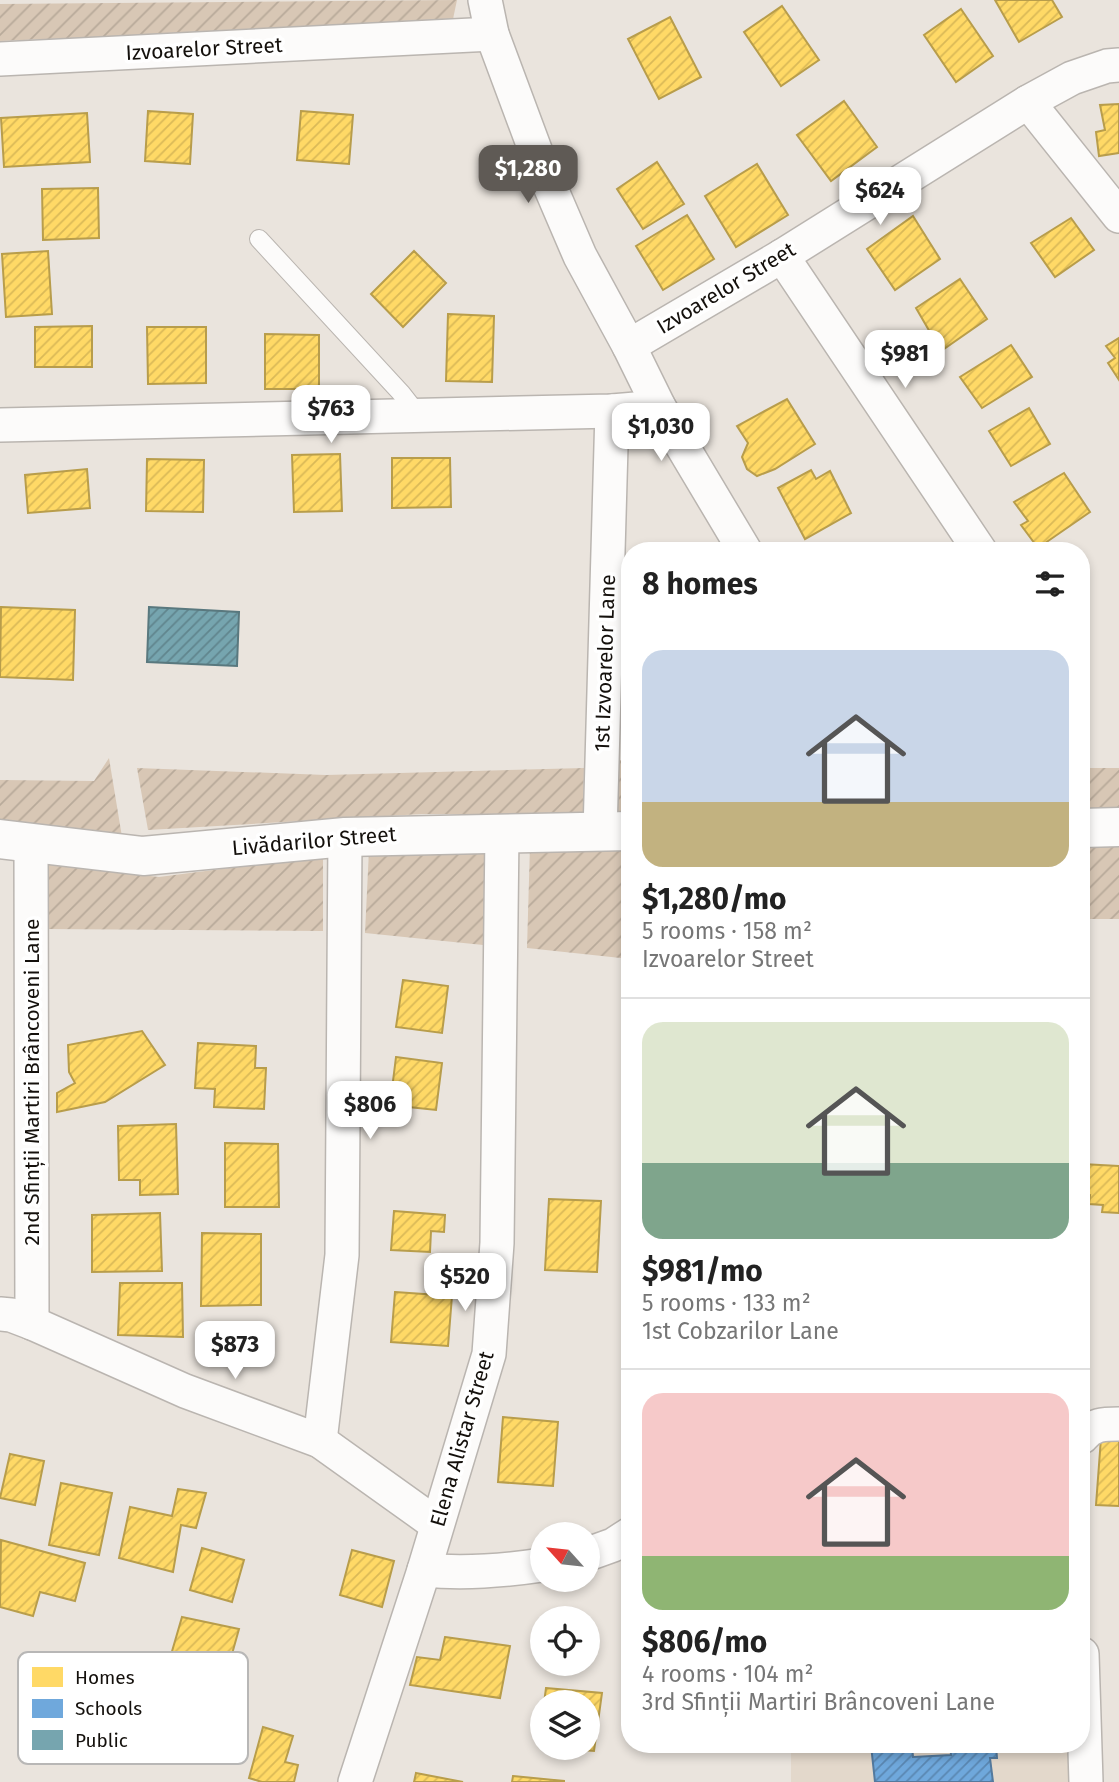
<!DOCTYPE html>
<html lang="en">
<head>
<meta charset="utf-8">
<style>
	:root { --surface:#fff; --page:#f2f2f2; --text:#222; --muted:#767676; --line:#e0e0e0; --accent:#5f5a55 }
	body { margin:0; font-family:"Fira Sans",sans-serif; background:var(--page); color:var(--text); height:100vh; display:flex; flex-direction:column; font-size:26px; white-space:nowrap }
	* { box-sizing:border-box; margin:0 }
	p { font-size:23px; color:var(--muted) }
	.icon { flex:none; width:38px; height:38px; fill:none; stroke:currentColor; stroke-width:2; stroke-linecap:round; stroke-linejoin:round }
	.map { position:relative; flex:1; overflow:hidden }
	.details { position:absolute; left:621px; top:542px; width:469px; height:1211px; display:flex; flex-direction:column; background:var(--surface); border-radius:28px; box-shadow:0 4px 10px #0003 }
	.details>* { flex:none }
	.needle { width:46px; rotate:297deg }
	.fabs { position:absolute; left:530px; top:1522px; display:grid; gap:14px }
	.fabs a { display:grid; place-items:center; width:70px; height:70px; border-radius:50%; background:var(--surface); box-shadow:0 4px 10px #0003; font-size:35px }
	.price { position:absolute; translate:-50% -60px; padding:0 16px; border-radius:14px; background:#fff; color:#222; font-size:23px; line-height:46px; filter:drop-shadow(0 2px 4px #0008) }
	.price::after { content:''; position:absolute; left:50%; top:42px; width:21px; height:16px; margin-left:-10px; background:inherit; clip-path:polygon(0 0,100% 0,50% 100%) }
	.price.active { background:var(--accent); color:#fff }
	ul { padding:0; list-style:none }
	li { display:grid; align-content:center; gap:14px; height:371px; padding:0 21px }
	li+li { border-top:2px solid var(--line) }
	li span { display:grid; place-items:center; height:217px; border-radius:21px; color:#555 }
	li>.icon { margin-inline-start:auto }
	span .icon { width:126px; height:126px; fill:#fffc; stroke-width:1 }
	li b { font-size:30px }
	h2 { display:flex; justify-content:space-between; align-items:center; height:84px; padding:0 21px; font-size:30px }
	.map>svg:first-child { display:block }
</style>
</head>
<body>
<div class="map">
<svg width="1119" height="1782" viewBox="0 0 1119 1782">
	<defs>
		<pattern id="garden-furrows" width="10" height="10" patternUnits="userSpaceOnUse" patternTransform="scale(1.75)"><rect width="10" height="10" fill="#d8c7b5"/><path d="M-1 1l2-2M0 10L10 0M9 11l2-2" fill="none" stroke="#b8aa9a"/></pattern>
		<pattern id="homes-hatch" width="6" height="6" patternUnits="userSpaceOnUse" patternTransform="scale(1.75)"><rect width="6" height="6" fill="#ffd966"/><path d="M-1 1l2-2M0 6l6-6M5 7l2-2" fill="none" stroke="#dab957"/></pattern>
		<pattern id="schools-hatch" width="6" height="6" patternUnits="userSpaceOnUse" patternTransform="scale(1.75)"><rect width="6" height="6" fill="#6fa8dc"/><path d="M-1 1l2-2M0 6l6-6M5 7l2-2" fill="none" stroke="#5a87b1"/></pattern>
		<pattern id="public-hatch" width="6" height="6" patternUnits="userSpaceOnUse" patternTransform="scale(1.75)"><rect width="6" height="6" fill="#76a5af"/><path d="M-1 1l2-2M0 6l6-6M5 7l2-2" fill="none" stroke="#60858d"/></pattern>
	</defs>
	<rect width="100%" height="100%" fill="#eae4dd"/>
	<path fill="#e3d8cb" d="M791,1745H1074L1076,1782H791Z"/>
	<g fill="url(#garden-furrows)">
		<path d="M457,0L453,19L408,24L0,41V4Z"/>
		<path d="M109,758L122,837L0,825V780L94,781Z"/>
		<path d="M618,760L630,761V813H616Z"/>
		<path d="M137,768L326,775L584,768L583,814H422L148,830Z"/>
		<rect x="1082" y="768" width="37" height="43"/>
		<path d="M530,846H630V959L527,948Z"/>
		<path d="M494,847L493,946L365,933L369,850Z"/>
		<rect x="1082" y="847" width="37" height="72"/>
		<path d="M323,856V931L44,929L47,864L159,877Z"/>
	</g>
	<g fill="url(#homes-hatch)" stroke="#b89d4b" stroke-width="2">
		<path d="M995,0H1052L1062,17L1019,42Z"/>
		<path d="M782,6L819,60L781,86L744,32Z"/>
		<path d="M961,9L993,56L956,82L924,35Z"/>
		<path d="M670,17L701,77L659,99L628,39Z"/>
		<path d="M844,101L877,147L831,181L797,135Z"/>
		<path d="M1119,104V153L1099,156L1096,132L1105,130L1100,105Z"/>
		<path d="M148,111L193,114L190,164L145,161Z"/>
		<path d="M301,111L353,115L349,164L297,160Z"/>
		<path d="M87,113L90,162L4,167L1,118Z"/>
		<path d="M657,162L684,204L643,229L617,189Z"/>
		<path d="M757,164L788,215L736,247L705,196Z"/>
		<path d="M98,188L99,238L43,240L42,189Z"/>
		<path d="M687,215L714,259L663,290L636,246Z"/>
		<path d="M913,216L940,259L895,290L867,249Z"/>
		<path d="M1071,218L1094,250L1055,277L1031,243Z"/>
		<path d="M48,251L52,314L6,317L2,254Z"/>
		<path d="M414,251L446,283L403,327L371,294Z"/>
		<path d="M960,279L987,319L941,351L916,308Z"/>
		<path d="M448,314L494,316L492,382L446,381Z"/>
		<path d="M92,326V367H35V327Z"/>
		<path d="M147,327H206V383L148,384Z"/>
		<path d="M265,334L319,335V389H265Z"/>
		<path d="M1119,338V380L1108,363L1115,358L1106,346Z"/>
		<path d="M1011,345L1032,377L982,408L960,377Z"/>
		<path d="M787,399L815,444L775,469L757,476L747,469L742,457L748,443L737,426Z"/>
		<path d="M1029,408L1050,444L1011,466L989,431Z"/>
		<path d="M340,454L342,511L294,512L292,455Z"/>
		<path d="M392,458H450L451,507L392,508Z"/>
		<path d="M147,459L204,460L203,512L146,511Z"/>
		<path d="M87,469L90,508L28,513L25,475Z"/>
		<path d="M811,470L816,479L830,471L851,513L805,539L778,488Z"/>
		<path d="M1064,473L1090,512L1038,548L1021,525L1028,521L1014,502Z"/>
		<path d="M1,607L75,610L73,680L0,677Z"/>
		<path d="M1082,650H1084L1085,697H1082Z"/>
		<path d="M403,980L448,986L442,1033L396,1027Z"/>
		<path d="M142,1031L165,1065L105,1102L57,1112V1093L75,1083L69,1072L68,1045Z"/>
		<path d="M198,1043L256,1046L255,1068H266L264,1109L214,1107L215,1089L195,1088Z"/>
		<path d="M396,1057L442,1063L436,1110L390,1105Z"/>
		<path d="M176,1124L178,1194L140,1195V1180H119L118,1126Z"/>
		<path d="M225,1143L278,1144L279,1207H225Z"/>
		<path d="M1082,1164L1119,1166V1213L1102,1212L1103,1205L1089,1204L1090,1195L1082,1194Z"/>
		<path d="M549,1199L601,1201L597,1272L545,1270Z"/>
		<path d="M394,1211L445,1215L444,1232L431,1231L430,1252L391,1250Z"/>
		<path d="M160,1213L162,1271L92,1272V1215Z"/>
		<path d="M202,1233L261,1234V1305L201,1306Z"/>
		<path d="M120,1283H182L183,1337L118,1335Z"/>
		<path d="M395,1292L452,1296L448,1346L391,1342Z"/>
		<path d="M503,1417L558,1422L553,1486L498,1482Z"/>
		<path d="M1101,1438L1119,1439V1506L1096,1505Z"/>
		<path d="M10,1454L44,1461L35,1505L0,1498Z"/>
		<path d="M61,1483L112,1493L99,1555L49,1545Z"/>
		<path d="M178,1489L206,1493L196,1528L181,1525L173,1572L119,1558L130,1507L172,1516Z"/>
		<path d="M1,1540L85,1563L75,1601L40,1592L33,1616L0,1607Z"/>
		<path d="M202,1548L244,1560L232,1602L190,1590Z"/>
		<path d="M352,1550L394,1561L382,1607L340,1595Z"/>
		<path d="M182,1617L239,1629L223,1686L166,1672Z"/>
		<path d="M445,1637L510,1646L500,1698L410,1685L417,1657L440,1660Z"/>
		<path d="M546,1688L602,1693L594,1751L556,1748H588V1703H544Z"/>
		<path d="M263,1727L293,1736L285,1762L298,1765L294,1782H262L249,1778Z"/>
		<path d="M416,1773L463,1782H414Z"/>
		<path d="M513,1776L564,1781V1782H512Z"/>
	</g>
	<path fill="url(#schools-hatch)" stroke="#547a9e" stroke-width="2" d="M871,1745H912L913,1757L951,1755L950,1745H996L997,1758H990L993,1782H875Z"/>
	<path fill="url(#public-hatch)" stroke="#59787e" stroke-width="2" d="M149,607L239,612L237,666L147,662Z"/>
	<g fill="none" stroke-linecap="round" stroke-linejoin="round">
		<defs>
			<path id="service" d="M259,239L401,393L419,416"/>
			<g id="minor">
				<path d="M485,0L492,34L540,163L580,256L629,346L659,407L745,551"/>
				<path d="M0,59L492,34"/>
				<path d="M1028,102L1119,216"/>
				<path d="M782,256L980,551"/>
				<path d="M629,346L782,256L1028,102L1072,78L1107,66L1119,65"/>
				<path d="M0,425L612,411L659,407"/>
				<path d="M600,832L612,411"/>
				<path d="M31,842L32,1323"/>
				<path d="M0,1314L11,1315L32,1323L185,1391L320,1441L436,1524"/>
				<path d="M1082,1437C1092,1424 1104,1424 1119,1424"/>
				<path d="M320,1441L342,1255L345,837"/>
				<path d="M588,1554L613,1545L630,1534"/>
				<path d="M424,1570C465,1574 502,1571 542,1565"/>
				<path d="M1082,1654L1086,1782"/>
				<path d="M355,1782L424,1570L489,1354L497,1243L502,833"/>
			</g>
			<g id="tertiary">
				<path d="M1082,828L1119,827"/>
				<path d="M0,839L143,856L345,837L630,831"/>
			</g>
		</defs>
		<use href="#service" stroke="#bab5b0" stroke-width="20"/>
		<use href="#minor" stroke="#bab5b0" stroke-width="36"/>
		<use href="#tertiary" stroke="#bab5b0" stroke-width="41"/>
		<use href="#service" stroke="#fcfbfa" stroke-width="18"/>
		<use href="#minor" stroke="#fcfbfa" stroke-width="33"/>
		<use href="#tertiary" stroke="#fcfbfa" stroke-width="38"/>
	</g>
	<g text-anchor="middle" stroke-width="7" stroke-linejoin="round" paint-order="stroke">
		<g font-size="21" fill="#14100c" stroke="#fff">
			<text transform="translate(204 49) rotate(-3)" y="7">Izvoarelor Street</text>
			<text transform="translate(726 288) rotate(-31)" y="7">Izvoarelor Street</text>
			<text transform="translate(605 663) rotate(-88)" y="7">1st Izvoarelor Lane</text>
			<text transform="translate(314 841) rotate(-5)" y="7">Livădarilor Street</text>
			<text transform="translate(32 1082) rotate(-90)" y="7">2nd Sfinții Martiri Brâncoveni Lane</text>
			<text transform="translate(462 1439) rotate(-74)" y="7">Elena Alistar Street</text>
		</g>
	</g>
	<rect x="18" y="1652" width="230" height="112" rx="10" fill="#fff" stroke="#b8b7b6" stroke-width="2"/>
	<rect x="32" y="1667" width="31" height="20" fill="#ffd966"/>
	<rect x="32" y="1699" width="31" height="19" fill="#6fa8dc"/>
	<rect x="32" y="1730" width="31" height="20" fill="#76a5af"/>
	<g font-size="19" fill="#14100c">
		<text x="75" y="1684">Homes</text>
		<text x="75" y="1715">Schools</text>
		<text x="75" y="1747">Public</text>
	</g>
</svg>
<div class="fabs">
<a><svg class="needle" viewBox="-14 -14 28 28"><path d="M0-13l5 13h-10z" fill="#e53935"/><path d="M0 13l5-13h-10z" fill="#767676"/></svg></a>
<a><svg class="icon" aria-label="locate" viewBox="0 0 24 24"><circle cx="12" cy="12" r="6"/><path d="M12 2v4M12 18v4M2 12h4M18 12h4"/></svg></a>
<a><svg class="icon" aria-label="layers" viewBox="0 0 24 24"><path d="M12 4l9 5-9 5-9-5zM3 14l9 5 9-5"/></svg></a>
</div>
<b class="price active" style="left:528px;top:205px">$1,280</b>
<b class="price" style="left:880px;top:227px">$624</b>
<b class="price" style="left:905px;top:390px">$981</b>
<b class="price" style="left:331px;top:445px">$763</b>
<b class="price" style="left:661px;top:463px">$1,030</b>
<b class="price" style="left:370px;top:1141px">$806</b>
<b class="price" style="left:465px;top:1313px">$520</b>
<b class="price" style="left:235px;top:1381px">$873</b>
<section class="details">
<h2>8 homes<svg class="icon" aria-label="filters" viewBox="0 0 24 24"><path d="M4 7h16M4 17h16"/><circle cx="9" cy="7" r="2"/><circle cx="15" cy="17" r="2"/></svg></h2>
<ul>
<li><span style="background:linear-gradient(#c9d6e8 70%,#c2b280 0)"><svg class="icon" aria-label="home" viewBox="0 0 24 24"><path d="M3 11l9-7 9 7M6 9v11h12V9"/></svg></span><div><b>$1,280/mo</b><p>5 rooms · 158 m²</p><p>Izvoarelor Street</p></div></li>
<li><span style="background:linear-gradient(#dfe7d0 65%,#7fa58c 0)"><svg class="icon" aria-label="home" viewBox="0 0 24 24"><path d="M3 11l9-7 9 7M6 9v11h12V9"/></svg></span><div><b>$981/mo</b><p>5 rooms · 133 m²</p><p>1st Cobzarilor Lane</p></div></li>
<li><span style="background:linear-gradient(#f6c9c9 75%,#8fb573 0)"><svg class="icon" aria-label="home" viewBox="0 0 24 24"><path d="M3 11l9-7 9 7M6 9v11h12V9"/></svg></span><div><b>$806/mo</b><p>4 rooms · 104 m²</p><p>3rd Sfinții Martiri Brâncoveni Lane</p></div></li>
</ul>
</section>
</div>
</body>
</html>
